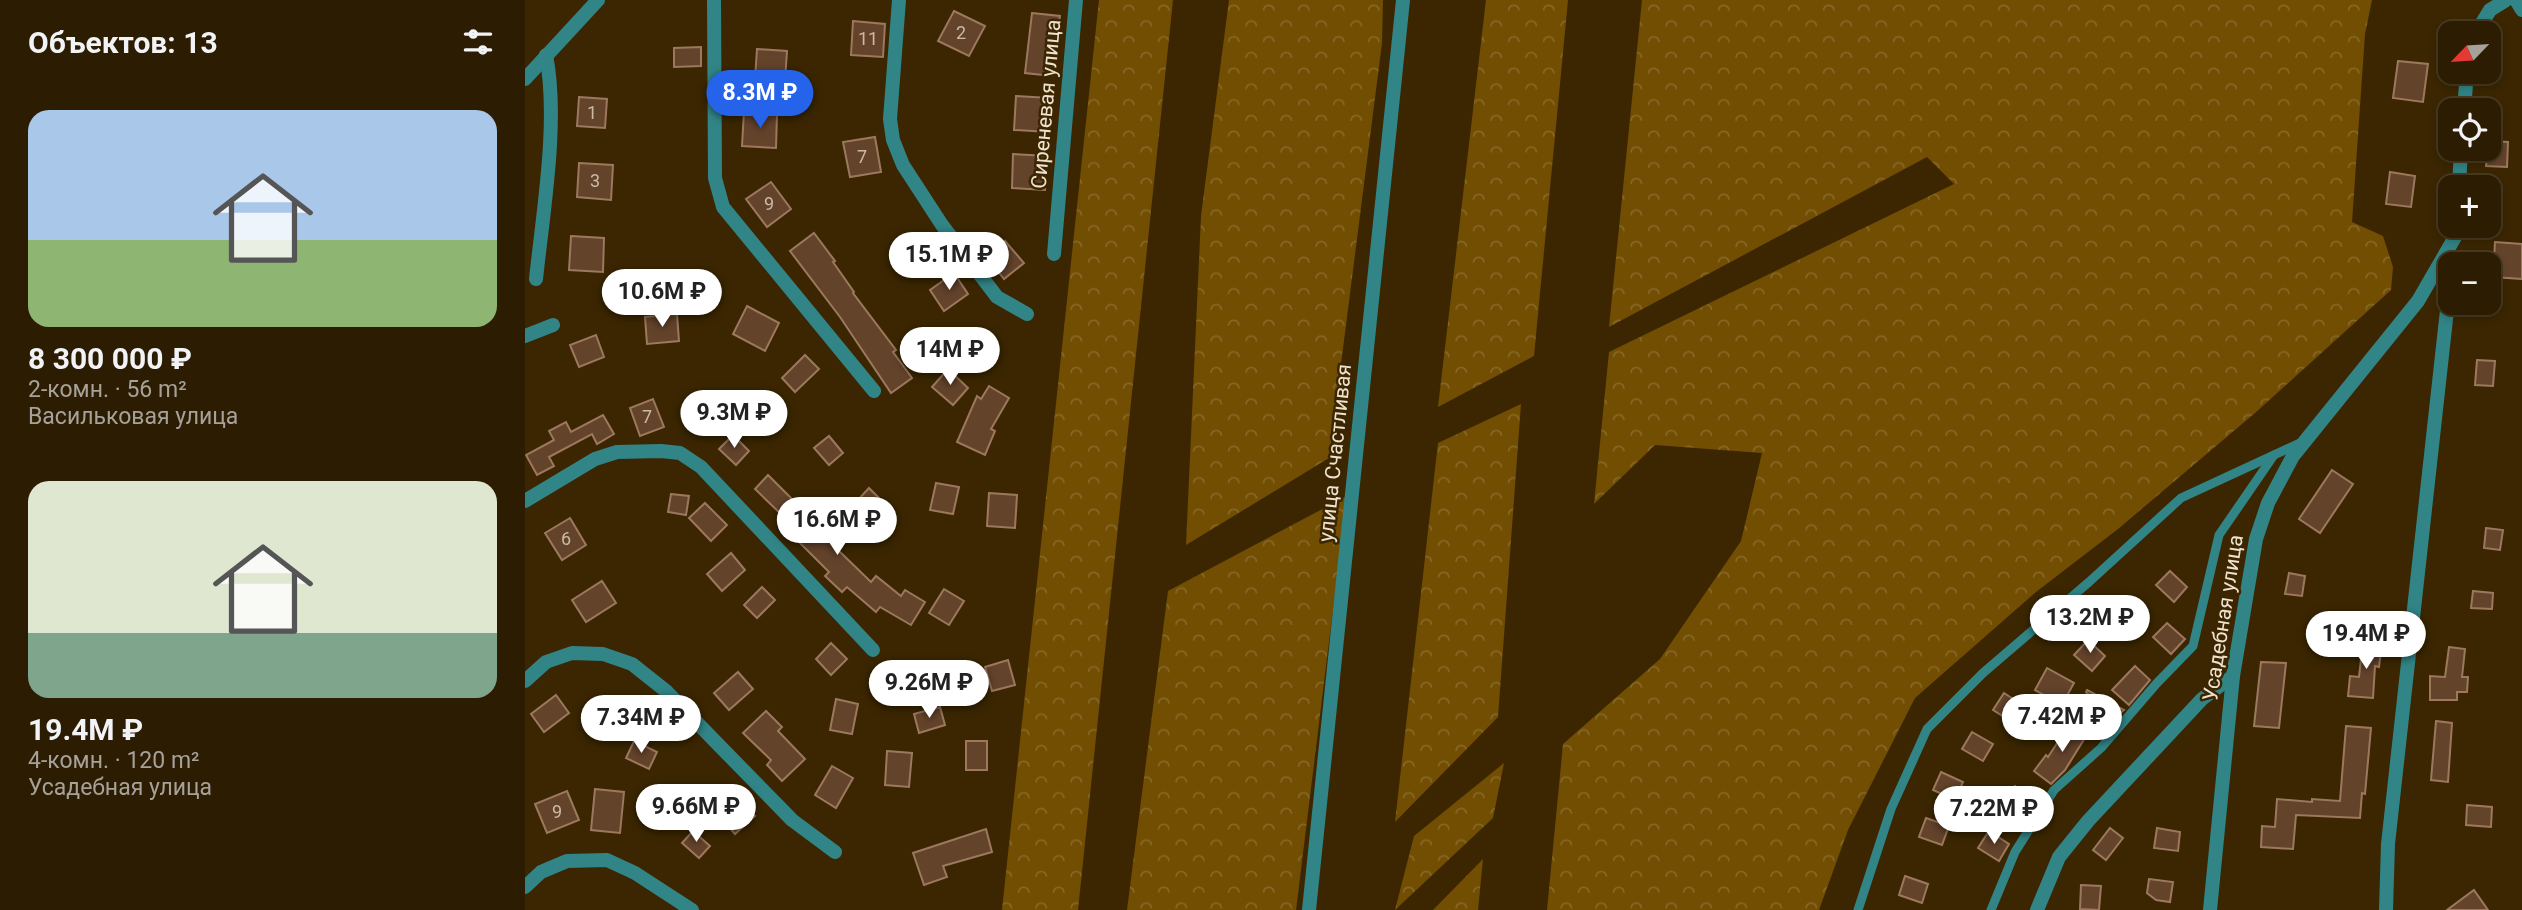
<!DOCTYPE html>
<html lang="ru">
<head>
<meta charset="utf-8">
<style>
	:root { --surface:#2c1c01; --page:#34250b; --text:#f1f3f6; --muted:#a6a199; --line:#483a23; --accent:#2563eb }
	body { margin:0; font-family:Roboto,sans-serif; background:var(--page); color:var(--text); height:100vh; display:flex; flex-direction:column; font-size:26px; white-space:nowrap }
	* { box-sizing:border-box; margin:0 }
	p { font-size:23px; color:var(--muted) }
	.icon { flex:none; width:38px; height:38px; fill:none; stroke:currentColor; stroke-width:2; stroke-linecap:round; stroke-linejoin:round }
	.map { position:relative; flex:1; overflow:hidden }
	.panel { display:flex; flex-direction:column; background:var(--surface); width:525px }
	.panel>* { flex:none }
	.needle { width:46px; rotate:245deg }
	.tools { position:absolute; left:1913px; top:21px; display:grid; gap:14px }
	.tools a { display:grid; place-items:center; width:63px; height:63px; border-radius:14px; background:var(--surface); box-shadow:0 4px 10px #0003,0 0 0 2px var(--line); font-size:35px }
	.price { position:absolute; translate:-50% -60px; padding:0 16px; border-radius:24px; background:#fff; color:#222; font-size:23px; line-height:46px; filter:drop-shadow(0 2px 4px #0008) }
	.price::after { content:''; position:absolute; left:50%; top:42px; width:21px; height:16px; margin-left:-10px; background:inherit; clip-path:polygon(0 0,100% 0,50% 100%) }
	.price.active { background:var(--accent); color:#fff }
	ul { padding:0; list-style:none }
	li { display:grid; align-content:center; gap:14px; height:371px; padding:0 28px }
	li span { display:grid; place-items:center; height:217px; border-radius:21px; color:#555 }
	li>.icon { margin-inline-start:auto }
	span .icon { width:126px; height:126px; fill:#fffc; stroke-width:1 }
	li b { font-size:30px }
	h2 { display:flex; justify-content:space-between; align-items:center; height:84px; padding:0 28px; font-size:30px }
	main { display:flex; flex:1; min-height:0 }
	.map>svg:first-child { display:block }
</style>
</head>
<body>
<main>
<section class="panel">
<h2>Объектов: 13<svg class="icon" aria-label="filters" viewBox="0 0 24 24"><path d="M4 7h16M4 17h16"/><circle cx="9" cy="7" r="2"/><circle cx="15" cy="17" r="2"/></svg></h2>
<ul>
<li><span style="background:linear-gradient(#a9c7e8 60%,#8fb573 0)"><svg class="icon" aria-label="home" viewBox="0 0 24 24"><path d="M3 11l9-7 9 7M6 9v11h12V9"/></svg></span><div><b>8 300 000 ₽</b><p>2-комн. · 56 m²</p><p>Васильковая улица</p></div></li>
<li><span style="background:linear-gradient(#dfe7d0 70%,#7fa58c 0)"><svg class="icon" aria-label="home" viewBox="0 0 24 24"><path d="M3 11l9-7 9 7M6 9v11h12V9"/></svg></span><div><b>19.4M ₽</b><p>4-комн. · 120 m²</p><p>Усадебная улица</p></div></li>
</ul>
</section>
<div class="map">
<svg width="1997" height="910" viewBox="0 0 1997 910">
	<defs>
		<pattern id="forest-crowns" width="20" height="18" patternUnits="userSpaceOnUse" patternTransform="scale(1.75)"><rect width="20" height="18" fill="#724e03"/><path d="M2 6a3 3 0 1 1 6 0M12 15a3 3 0 1 1 6 0" fill="none" stroke="#866727"/></pattern>
	</defs>
	<rect width="100%" height="100%" fill="#3b2601"/>
	<g fill="url(#forest-crowns)">
		<path d="M574,0H648L553,910H477Z"/>
		<path d="M704,0H858L857,43L804,458L661,545L676,216Z"/>
		<path d="M961,0H1043L1009,356L913,407Z"/>
		<path d="M1117,0H1847L1840,34L1827,222L1858,236L1868,267L1866,290L1730,413L1593,529L1511,592L1390,698L1323,830L1294,910H1022L1038,744L1135,659L1216,541L1237,453L1130,445L1069,504L1084,352L1429,184L1402,157L1084,327Z"/>
		<path d="M996,404L973,717L870,822L913,443Z"/>
		<path d="M822,496L771,910H602L643,591Z"/>
		<path d="M979,763L968,818L870,910L889,836Z"/>
		<path d="M958,859L953,910H908Z"/>
	</g>
	<g fill="#64432b" stroke="#9c785e" stroke-width="2">
		<path d="M429,11L460,26L444,56L413,41Z"/>
		<path d="M507,13L535,16L527,76L500,73Z"/>
		<path d="M328,21L360,24L358,57L326,55Z"/>
		<path d="M176,47V66L149,67V48Z"/>
		<path d="M232,49L262,51L260,81L230,79Z"/>
		<path d="M1873,61L1903,64L1898,102L1868,98Z"/>
		<path d="M491,96L524,98L523,132L489,130Z"/>
		<path d="M54,97L82,99L80,128L52,126Z"/>
		<path d="M219,111L252,114L251,148L217,146Z"/>
		<path d="M350,137L356,172L325,177L318,142Z"/>
		<path d="M1964,141L1983,142L1982,167L1961,166Z"/>
		<path d="M488,154L522,156L520,190L487,188Z"/>
		<path d="M54,163L88,165L86,200L52,197Z"/>
		<path d="M1865,172L1890,176L1886,207L1861,204Z"/>
		<path d="M246,182L266,209L242,227L221,199Z"/>
		<path d="M289,233L310,261L308,262L329,292L328,293L371,350L368,352L387,378L366,393L315,317L265,251Z"/>
		<path d="M46,236L79,238L78,272L44,270Z"/>
		<path d="M480,241L499,263L479,279L461,256Z"/>
		<path d="M1970,242L1997,244V279L1968,277Z"/>
		<path d="M429,273L443,294L419,311L405,290Z"/>
		<path d="M222,306L254,323L240,351L208,334Z"/>
		<path d="M152,314L154,341L122,344L120,317Z"/>
		<path d="M71,335L79,357L54,367L45,345Z"/>
		<path d="M280,355L294,369L270,392L257,378Z"/>
		<path d="M1952,360L1970,361L1968,386L1950,385Z"/>
		<path d="M423,369L443,388L428,405L407,387Z"/>
		<path d="M464,386L484,398L466,429L470,431L460,455L432,442L452,396L456,399Z"/>
		<path d="M128,399L139,427L115,436L105,408Z"/>
		<path d="M78,415L89,434L72,444L67,434L24,457L29,466L12,475L1,455L29,440L24,431L41,422L46,432Z"/>
		<path d="M208,435L224,451L211,465L194,449Z"/>
		<path d="M304,436L318,453L304,465L289,448Z"/>
		<path d="M1807,470L1828,484L1795,533L1774,519Z"/>
		<path d="M243,475L274,506L276,504L292,520L316,545L312,549L346,582L351,576L376,596L380,590L400,602L386,625L355,607L351,612L322,587L317,592L300,576L304,572L256,524L261,519L230,489Z"/>
		<path d="M411,483L434,487L428,514L405,510Z"/>
		<path d="M344,488L360,504L347,518L331,502Z"/>
		<path d="M464,493L492,495L490,528L462,526Z"/>
		<path d="M146,494L164,496L161,515L143,512Z"/>
		<path d="M180,503L202,525L186,541L164,518Z"/>
		<path d="M45,518L61,545L37,560L20,533Z"/>
		<path d="M1961,528L1978,530L1975,550L1959,548Z"/>
		<path d="M206,553L220,570L197,591L182,574Z"/>
		<path d="M1645,571L1662,587L1649,602L1631,585Z"/>
		<path d="M1764,573L1780,576L1777,596L1760,594Z"/>
		<path d="M77,581L91,603L61,622L47,600Z"/>
		<path d="M237,587L250,600L232,618L219,605Z"/>
		<path d="M419,589L439,601L424,625L404,613Z"/>
		<path d="M1948,591L1968,593L1967,609L1946,608Z"/>
		<path d="M1603,607L1621,623L1608,638L1590,621Z"/>
		<path d="M1642,623L1660,639L1646,654L1628,637Z"/>
		<path d="M1563,640L1580,656L1567,671L1549,655Z"/>
		<path d="M1838,640L1857,643L1854,667L1850,666L1848,698L1823,696L1825,676L1834,677Z"/>
		<path d="M306,643L322,659L306,675L291,659Z"/>
		<path d="M1924,647L1940,649L1937,677H1943L1942,692H1932V700H1905V676L1920,677Z"/>
		<path d="M483,660L490,685L467,691L460,667Z"/>
		<path d="M1736,662L1761,663L1754,728L1729,726Z"/>
		<path d="M1610,666L1625,680L1604,705L1587,690Z"/>
		<path d="M1522,668L1549,683L1537,705L1510,690Z"/>
		<path d="M213,672L228,689L204,710L189,693Z"/>
		<path d="M1562,690L1599,710L1587,720L1561,692Z"/>
		<path d="M1479,693L1499,706L1489,723L1468,710Z"/>
		<path d="M31,695L44,713L19,732L6,714Z"/>
		<path d="M311,699L333,704L327,734L305,730Z"/>
		<path d="M415,707L420,725L394,733L389,714Z"/>
		<path d="M241,711L257,727L253,731L280,759L257,781L242,765L246,760L218,733Z"/>
		<path d="M1911,721L1927,723L1923,782L1906,780Z"/>
		<path d="M1546,722L1563,733L1540,770L1526,784L1509,771L1521,755L1523,757Z"/>
		<path d="M1821,726L1846,728L1840,794L1837,793L1835,818L1771,815L1768,849L1736,847L1737,826L1750,827L1752,799L1787,802V799L1815,801Z"/>
		<path d="M1447,732L1468,744L1458,761L1437,749Z"/>
		<path d="M109,741L132,752L124,769L101,758Z"/>
		<rect x="441" y="741" width="21" height="29"/>
		<path d="M362,751L387,753L384,787L360,785Z"/>
		<path d="M307,766L328,778L311,808L290,795Z"/>
		<path d="M1416,772L1438,782L1430,800L1408,790Z"/>
		<path d="M1490,786L1512,801L1500,818L1478,803Z"/>
		<path d="M70,789L99,792L95,833L66,830Z"/>
		<path d="M42,791L54,820L22,833L10,804Z"/>
		<path d="M214,800L230,816L210,834L195,817Z"/>
		<path d="M1942,805L1967,807L1966,827L1941,825Z"/>
		<path d="M1401,818L1424,826L1417,845L1394,837Z"/>
		<path d="M1585,828L1598,838L1581,860L1568,850Z"/>
		<path d="M1632,828L1655,832L1653,851L1629,848Z"/>
		<path d="M461,829L467,852L418,866L422,877L399,885L388,853Z"/>
		<path d="M168,831L185,846L174,858L157,843Z"/>
		<path d="M1464,831L1484,844L1474,861L1453,848Z"/>
		<path d="M1380,876L1403,884L1397,903L1374,895Z"/>
		<path d="M1624,879L1648,882L1645,902L1631,900L1622,893Z"/>
		<path d="M1556,885L1576,886L1574,910L1555,909Z"/>
		<path d="M1949,890L1963,910H1922Z"/>
	</g>
	<g fill="none" stroke-linecap="round" stroke-linejoin="round">
		<g stroke="#318587" stroke-width="9">
			<path d="M1333,910L1366,809L1402,729L1458,673L1564,582L1656,498L1777,442"/>
			<path d="M1466,910L1490,852L1529,790L1576,748L1632,683L1668,646L1694,535L1749,455"/>
		</g>
		<g stroke="#318587" stroke-width="14">
			<path d="M189,0L190,178L198,207L349,391"/>
			<path d="M374,0L365,119L368,140L378,165L417,225L472,297L502,314"/>
			<path d="M1991,0L1997,10"/>
			<path d="M1951,33L1965,10L1981,0"/>
			<path d="M0,79L73,0"/>
			<path d="M1939,110L1942,72"/>
			<path d="M1934,187L1936,149"/>
			<path d="M529,254L551,0"/>
			<path d="M11,279C18,212 34,120 21,55"/>
			<path d="M0,336L28,325"/>
			<path d="M0,501L70,459L92,452L136,451L155,453L176,467L348,650"/>
			<path d="M0,681L21,662L47,653L78,654L107,664L141,691L267,820L310,852"/>
			<path d="M0,887L16,872L42,861L82,860L110,873L167,910"/>
			<path d="M784,910L878,0"/>
			<path d="M1512,910L1534,857L1563,821L1677,699L1708,676"/>
			<path d="M1685,910L1708,676L1731,539L1743,503L1768,456L1893,301L1930,237L1931,226"/>
			<path d="M1861,910L1863,844L1925,283"/>
		</g>
	</g>
	<g text-anchor="middle" stroke-width="5" stroke-linejoin="round" paint-order="stroke">
		<g font-size="18" fill="#ccbaa5">
			<text x="436" y="39">2</text>
			<text x="343" y="45">11</text>
			<text x="67" y="119">1</text>
			<text x="337" y="163">7</text>
			<text x="70" y="187">3</text>
			<text x="244" y="210">9</text>
			<text x="122" y="423">7</text>
			<text x="41" y="545">6</text>
			<text x="32" y="818">9</text>
		</g>
		<g font-size="21" fill="#efe2ce" stroke="#3b2601">
			<text transform="translate(521 104) rotate(-85)" y="7">Сиреневая улица</text>
			<text transform="translate(810 453) rotate(-84)" y="7">улица Счастливая</text>
			<text transform="translate(1698 618) rotate(-81)" y="7">Усадебная улица</text>
		</g>
	</g>
</svg>
<div class="tools">
<a><svg class="needle" viewBox="-14 -14 28 28"><path d="M0-13l5 13h-10z" fill="#e53935"/><path d="M0 13l5-13h-10z" fill="#a6a199"/></svg></a>
<a><svg class="icon" aria-label="locate" viewBox="0 0 24 24"><circle cx="12" cy="12" r="6"/><path d="M12 2v4M12 18v4M2 12h4M18 12h4"/></svg></a>
<a>+</a>
<a>−</a>
</div>
<b class="price active" style="left:235px;top:130px">8.3M ₽</b>
<b class="price" style="left:424px;top:292px">15.1M ₽</b>
<b class="price" style="left:137px;top:329px">10.6M ₽</b>
<b class="price" style="left:425px;top:387px">14M ₽</b>
<b class="price" style="left:209px;top:450px">9.3M ₽</b>
<b class="price" style="left:312px;top:557px">16.6M ₽</b>
<b class="price" style="left:1565px;top:655px">13.2M ₽</b>
<b class="price" style="left:1841px;top:671px">19.4M ₽</b>
<b class="price" style="left:404px;top:720px">9.26M ₽</b>
<b class="price" style="left:1537px;top:754px">7.42M ₽</b>
<b class="price" style="left:116px;top:755px">7.34M ₽</b>
<b class="price" style="left:171px;top:844px">9.66M ₽</b>
<b class="price" style="left:1469px;top:846px">7.22M ₽</b>
</div>
</main>
</body>
</html>
